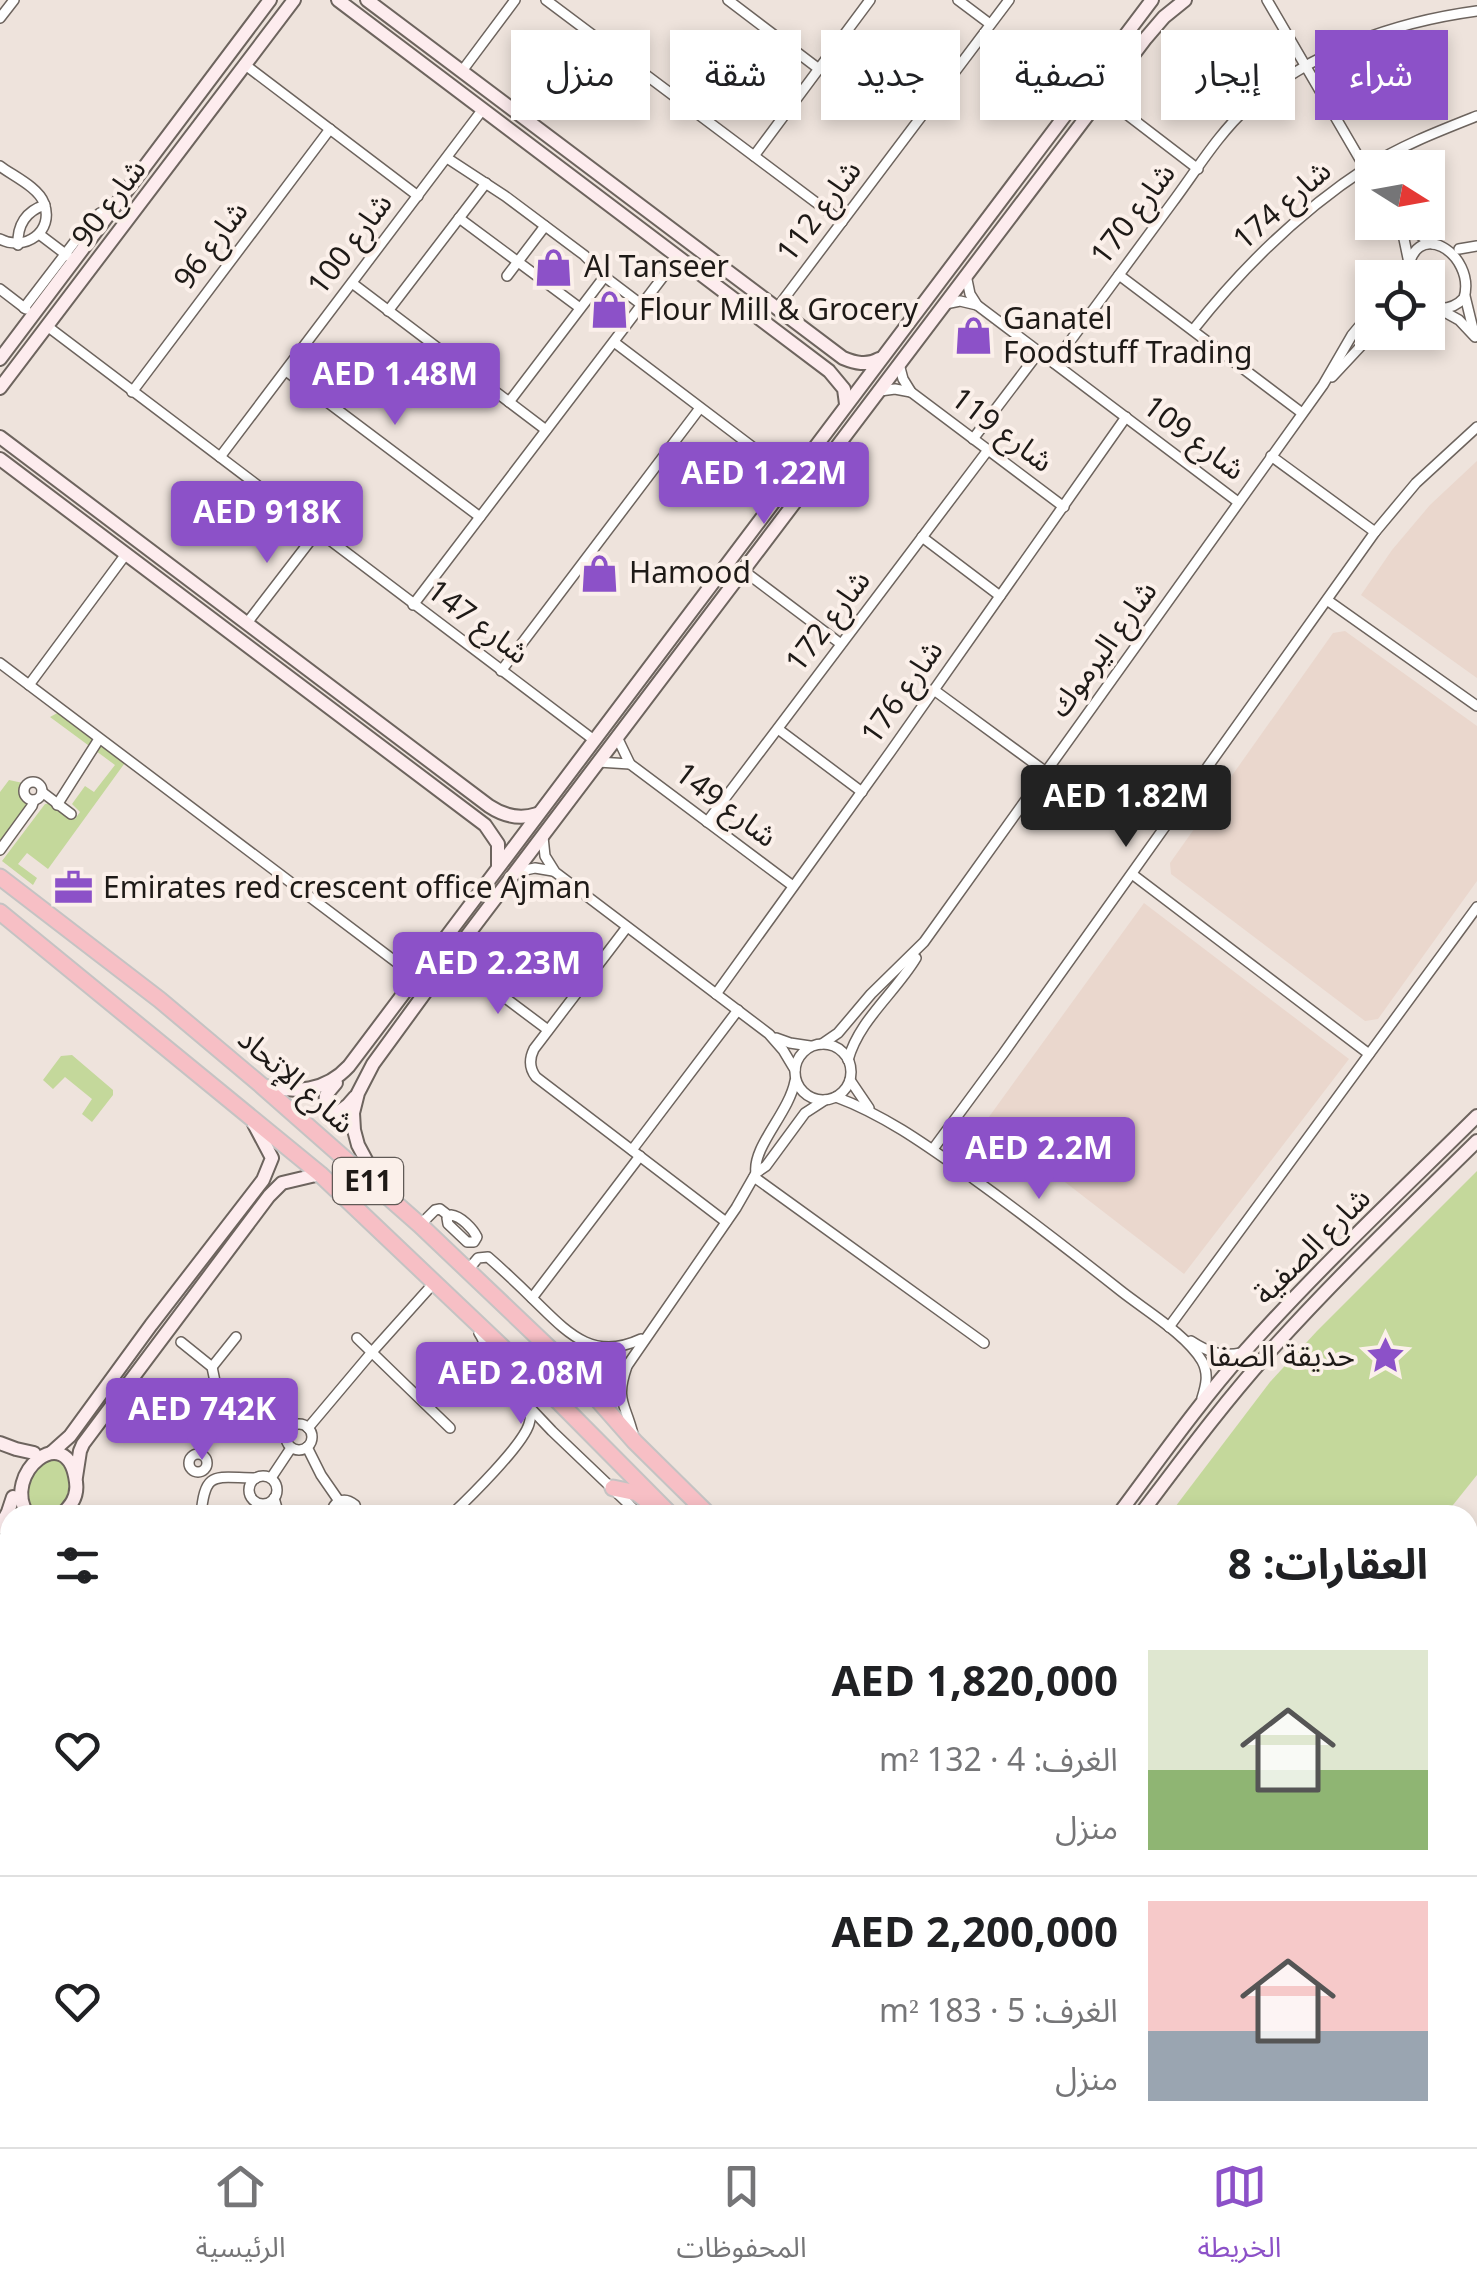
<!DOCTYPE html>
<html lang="ar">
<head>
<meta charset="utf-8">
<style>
	:root { --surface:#fff; --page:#f2f2f2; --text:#202124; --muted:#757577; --line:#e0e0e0; --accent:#8c51c8 }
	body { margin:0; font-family:Georgia,"Noto Sans Arabic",serif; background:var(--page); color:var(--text); direction:rtl; height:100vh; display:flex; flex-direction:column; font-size:38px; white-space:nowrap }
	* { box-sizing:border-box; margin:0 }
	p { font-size:32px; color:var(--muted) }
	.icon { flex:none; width:55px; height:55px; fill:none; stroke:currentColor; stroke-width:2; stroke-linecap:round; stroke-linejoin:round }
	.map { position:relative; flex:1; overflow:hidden; direction:ltr }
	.panel { position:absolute; left:0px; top:1505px; width:1478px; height:642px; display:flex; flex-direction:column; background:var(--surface); border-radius:30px 30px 0 0; box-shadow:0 5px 15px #0003; direction:rtl }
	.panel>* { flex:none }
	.top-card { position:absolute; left:30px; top:30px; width:1418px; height:90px; direction:rtl; display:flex; gap:20px }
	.needle { width:65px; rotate:101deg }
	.fabs { position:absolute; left:1355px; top:150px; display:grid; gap:20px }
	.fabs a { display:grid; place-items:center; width:90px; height:90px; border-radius:0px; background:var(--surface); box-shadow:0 5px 15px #0003; font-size:50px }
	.price { position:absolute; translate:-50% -85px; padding:0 22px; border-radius:10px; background:var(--accent); color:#fff; font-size:32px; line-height:65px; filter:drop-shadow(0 2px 5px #0008) }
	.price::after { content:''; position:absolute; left:50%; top:60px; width:30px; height:22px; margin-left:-15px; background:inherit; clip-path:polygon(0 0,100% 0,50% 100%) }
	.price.selected { background:#222; color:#fff }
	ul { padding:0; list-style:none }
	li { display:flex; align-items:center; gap:30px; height:250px; padding:0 50px }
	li+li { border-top:2px solid var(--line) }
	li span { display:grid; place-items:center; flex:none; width:280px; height:200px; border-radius:0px; color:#555 }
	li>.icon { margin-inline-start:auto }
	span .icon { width:120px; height:120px; fill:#fffc; stroke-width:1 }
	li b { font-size:42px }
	h2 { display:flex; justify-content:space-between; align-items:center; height:120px; padding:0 50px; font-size:42px }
	.chip { padding:0 35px; border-radius:0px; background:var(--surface); box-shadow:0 5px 15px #0003; font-size:35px; line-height:90px }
	.chip.selected { background:var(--accent); color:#fff }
	.tabs { display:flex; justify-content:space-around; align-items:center; height:140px; border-top:2px solid var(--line); background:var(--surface); font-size:28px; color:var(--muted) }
	.tabs a { display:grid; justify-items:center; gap:5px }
	.tabs .selected { color:var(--accent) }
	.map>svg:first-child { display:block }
</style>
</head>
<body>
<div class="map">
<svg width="1477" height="2147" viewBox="0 0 1477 2147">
	<rect width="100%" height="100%" fill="#eee3dc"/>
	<g fill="#ead7cd">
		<path d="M1477,461V678L1361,595L1392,550L1430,505Z"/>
		<path d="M1345,631L1477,726V881L1378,1019L1365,1021L1171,874L1170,863L1333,633Z"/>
		<path d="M1144,903L1349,1059L1184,1274L986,1121Z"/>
	</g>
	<g fill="#c4d89b">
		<path d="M61,711L127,760L48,869L27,853L18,864L37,878L33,885L2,861L45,804L52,803L75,819L80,812L72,804L85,786L94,792L115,765L50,717Z"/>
		<path d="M9,780L23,783V795L32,804L0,847V792Z"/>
		<path d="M72,1055L113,1090V1095L92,1122L82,1114L92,1099L65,1077L53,1089L43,1080L61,1056Z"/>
		<path d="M1477,1171V1475L1445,1515H1169L1270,1382L1317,1331Z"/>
		<path d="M47,1456L65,1462L75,1486L61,1509L43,1512L27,1503L20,1478Z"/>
	</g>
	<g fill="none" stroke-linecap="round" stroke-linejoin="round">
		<defs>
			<g id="street">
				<path d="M546,0L842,222"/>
				<path d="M728,0L819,69"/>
				<path d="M958,0L990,24"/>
				<path d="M1267,0L1372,180"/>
				<path d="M0,18L14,0"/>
				<path d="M244,64L418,196"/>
				<path d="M462,71L515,0"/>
				<path d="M1112,83L1114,97L1121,110L1198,169"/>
				<path d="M1091,110H1121"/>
				<path d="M754,156L870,0"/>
				<path d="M447,158L505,196L584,255L609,280L642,305"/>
				<path d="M0,166C13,176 38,187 44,203C55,232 24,252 0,239"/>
				<path d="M459,218L580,308"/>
				<path d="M1397,222L1404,239L1409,263"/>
				<path d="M1401,222L1433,244"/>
				<path d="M39,234L68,256"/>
				<path d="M18,245C17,225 26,211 45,205"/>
				<path d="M1459,249L1477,246"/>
				<path d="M966,275L970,294L977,305L1238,502"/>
				<path d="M1119,275L1302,413"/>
				<path d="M507,276L545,226"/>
				<path d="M1407,278C1411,212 1477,254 1464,298C1454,309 1441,310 1428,306"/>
				<path d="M352,283L546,430"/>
				<path d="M0,289L26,309"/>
				<path d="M1465,296L1474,333"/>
				<path d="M945,304L960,301L977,305"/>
				<path d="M24,308L89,223L100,213L112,208"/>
				<path d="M777,308L1009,0"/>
				<path d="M1441,310L1459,320L1475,337"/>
				<path d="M388,311L486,183"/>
				<path d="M47,326L594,740"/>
				<path d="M1193,330C1242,268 1299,212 1366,168C1400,146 1439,131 1477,116"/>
				<path d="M614,342L792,477"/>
				<path d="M1054,363C1093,310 1133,256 1172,203C1196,171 1218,134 1248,107C1311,51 1395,22 1477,11"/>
				<path d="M899,364L903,379L911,392L1064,507"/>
				<path d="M286,371L480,517"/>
				<path d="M1332,377L1374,332"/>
				<path d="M880,391L895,389L911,392"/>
				<path d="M132,392L330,129"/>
				<path d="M509,402L605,276"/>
				<path d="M973,439L1039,352"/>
				<path d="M1271,456L1375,532"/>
				<path d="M220,457L483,109"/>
				<path d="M922,537L1000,596"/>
				<path d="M744,571L841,644"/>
				<path d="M1327,600L1477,706"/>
				<path d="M413,605L678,257"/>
				<path d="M247,623L317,532"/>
				<path d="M0,663L404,968L408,976L409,985"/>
				<path d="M501,671L700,408"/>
				<path d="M29,685L126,554"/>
				<path d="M934,690L1046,772"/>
				<path d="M778,729L862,792"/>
				<path d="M617,737L630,764L793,886"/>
				<path d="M598,762L630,764"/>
				<circle cx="33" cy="791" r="9"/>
				<path d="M42,792L71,814"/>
				<path d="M57,805L99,739"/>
				<path d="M707,822L988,450"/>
				<path d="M543,837L545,856L555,872L769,1034L783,1050L795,1070"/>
				<path d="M0,850L32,806L34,800"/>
				<path d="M516,872L535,868L553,871"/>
				<path d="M1132,874L1369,1054"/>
				<path d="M627,927L534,1049C529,1059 529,1068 536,1077L726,1222"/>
				<path d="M461,944L472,973"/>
				<path d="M443,969L472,973L548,1030"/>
				<path d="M716,994L891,751L1126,417"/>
				<path d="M776,1038L790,1043L810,1046"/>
				<circle cx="823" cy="1072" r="28"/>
				<path d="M822,1044L838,1033L871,994L924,942L1323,385L1352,335L1372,311"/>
				<path d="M848,1060C859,1020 895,993 916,958"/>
				<path d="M850,1080L869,1108"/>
				<path d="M836,1097C887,1116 930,1148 974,1179C1024,1215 1073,1253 1121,1291C1145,1310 1187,1335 1202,1361C1209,1374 1206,1385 1202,1398"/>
				<path d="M933,1149L1003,1054L1375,532L1416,483L1477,427"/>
				<path d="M632,1150L738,1010"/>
				<path d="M756,1173C752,1147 789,1113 795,1081"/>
				<path d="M754,1177L984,1343"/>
				<path d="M451,1215C461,1216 473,1229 477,1237L474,1242H467L448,1224L447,1218Z"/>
				<path d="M420,1225L435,1210L440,1209L449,1216"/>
				<path d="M467,1271L478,1258L488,1257C504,1271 519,1285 534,1300C567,1332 592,1362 641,1339"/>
				<path d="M532,1298L640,1156"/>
				<path d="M1169,1327L1477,907"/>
				<path d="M479,1333C488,1346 488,1362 498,1374L552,1431L640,1515"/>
				<path d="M357,1338L450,1428"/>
				<path d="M1191,1341C1208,1352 1221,1357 1241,1353"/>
				<path d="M181,1342L212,1367L217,1391"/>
				<path d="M212,1367L236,1337"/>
				<path d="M572,1367C592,1374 608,1377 627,1366"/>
				<circle cx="223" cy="1403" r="13"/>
				<path d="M234,1408L286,1433"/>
				<circle cx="299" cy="1437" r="13"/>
				<path d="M308,1428L372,1352L433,1284"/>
				<path d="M633,1434C625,1402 615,1401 627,1366L736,1208L756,1173L766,1166L805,1113L825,1100"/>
				<path d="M307,1447L321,1475L339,1501"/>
				<circle cx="198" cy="1463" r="9"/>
				<circle cx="263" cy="1490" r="14"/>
				<path d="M271,1478L291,1448"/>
				<path d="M274,1498L279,1515"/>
				<path d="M201,1515C205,1469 215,1478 256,1478"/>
				<path d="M332,1515C332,1501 344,1496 355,1505L358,1515"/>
				<path d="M451,1515C469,1498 523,1445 529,1424C531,1417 531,1415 530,1408"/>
				<path d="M0,1704L10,1714"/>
				<path d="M0,1862L10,1873"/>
				<path d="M0,2020L10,2007"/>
				<path d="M0,2068L10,2076"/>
				<path d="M91,2138L104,2147"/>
				<path d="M269,2138L278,2147"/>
				<path d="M423,2138L432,2147"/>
				<path d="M939,2138L948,2147"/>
				<path d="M1164,2138L1173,2147"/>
				<path d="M77,2147L86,2138"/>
				<path d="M1042,2147L1052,2138"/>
			</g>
			<g id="secondary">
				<path d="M338,0L829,371L844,389L846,404"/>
				<path d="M367,0L843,358C855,363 867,366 879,359"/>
				<path d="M0,359L270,0"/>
				<path d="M0,388L294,0"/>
				<path d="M0,437L489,806C504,816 519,820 537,814"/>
				<path d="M0,459L485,825L498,844V866"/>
				<path d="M336,1083L326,1095L325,1105L332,1111L339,1112L348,1105L355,1097"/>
				<path d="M264,1086C296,1093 325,1092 349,1066L1152,0"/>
				<path d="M381,1188L358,1145L354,1130L353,1113L358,1093L373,1064L454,953L1146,38L1164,17L1185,0"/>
				<path d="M0,1443L16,1449L34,1453"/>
				<path d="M51,1453L70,1436L151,1325L263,1180L272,1158L254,1124"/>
				<path d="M76,1477L80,1451L83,1444L269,1196L282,1183L320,1174"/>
				<path d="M28,1515C0,1474 68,1418 76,1482C78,1496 71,1507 60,1515"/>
				<path d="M1118,1515C1159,1460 1199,1403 1245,1351C1318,1269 1399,1193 1477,1116"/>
				<path d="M1140,1515C1183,1458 1225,1401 1273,1348C1338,1276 1408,1209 1477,1141"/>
				<path d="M0,1527L8,1512L13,1497"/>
				<path d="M0,1556L10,1543"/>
				<path d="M661,2138L670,2147"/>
				<path d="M685,2138L694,2147"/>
				<path d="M1211,2138L1219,2147"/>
				<path d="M550,2147L557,2138"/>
			</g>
			<g id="highway">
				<path d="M0,877L160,1000L261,1085L420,1225L568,1366L635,1442L709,1515"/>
				<path d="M0,912L320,1174L539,1382L671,1515"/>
				<path d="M613,1488L637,1493L650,1503"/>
				<path d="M1248,2138L1257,2147"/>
				<path d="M1274,2138L1284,2147"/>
				<path d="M1300,2138L1309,2147"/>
			</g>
		</defs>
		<use href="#street" stroke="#6d645e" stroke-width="12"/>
		<use href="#secondary" stroke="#6d645e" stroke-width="16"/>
		<use href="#highway" stroke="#c4c3c3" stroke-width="19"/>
		<use href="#street" stroke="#fff" stroke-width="9"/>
		<use href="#secondary" stroke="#fdecee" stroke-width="12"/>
		<use href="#highway" stroke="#f7bfc5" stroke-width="15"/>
	</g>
	<defs>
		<symbol id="shop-bare" viewBox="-9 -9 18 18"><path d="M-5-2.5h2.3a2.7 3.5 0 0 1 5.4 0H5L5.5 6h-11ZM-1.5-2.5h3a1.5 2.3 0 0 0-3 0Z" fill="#8c51c8" stroke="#fbf0ea" stroke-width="2.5" paint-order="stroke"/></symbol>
		<symbol id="office-bare" viewBox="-9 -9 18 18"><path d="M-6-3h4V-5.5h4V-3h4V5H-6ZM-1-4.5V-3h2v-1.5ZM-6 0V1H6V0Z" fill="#8c51c8" stroke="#fbf0ea" stroke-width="2.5" paint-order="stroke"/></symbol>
		<symbol id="sight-bare" viewBox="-9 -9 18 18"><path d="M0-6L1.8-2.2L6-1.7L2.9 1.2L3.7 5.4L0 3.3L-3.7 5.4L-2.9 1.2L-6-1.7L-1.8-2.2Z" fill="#8c51c8" stroke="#fbf0ea" stroke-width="2.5" paint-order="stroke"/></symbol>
	</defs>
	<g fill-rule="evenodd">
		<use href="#shop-bare" x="526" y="240" width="55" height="55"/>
		<use href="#shop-bare" x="582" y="282" width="55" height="55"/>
		<use href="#shop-bare" x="946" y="308" width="55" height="55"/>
		<use href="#shop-bare" x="572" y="546" width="55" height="55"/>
		<use href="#office-bare" x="46" y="860" width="55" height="55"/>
		<use href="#sight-bare" x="1358" y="1328" width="55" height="55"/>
	</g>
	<g text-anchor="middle" stroke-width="8" stroke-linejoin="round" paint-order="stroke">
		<rect fill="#fbf0ea" stroke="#605a56" stroke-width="2.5" x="333" y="1158" width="70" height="46" rx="8"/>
		<g font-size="28" font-weight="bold" fill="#1e1a17">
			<text x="368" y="1191">E11</text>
		</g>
		<g font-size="30" fill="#1e1a17" stroke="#fbf0ea">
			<text transform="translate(109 203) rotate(-53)" y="10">شارع 90</text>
			<text transform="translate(1282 205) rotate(-41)" y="10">شارع 174</text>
			<text transform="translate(819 211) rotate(-53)" y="10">شارع 112</text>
			<text transform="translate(1133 214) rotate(-53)" y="10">شارع 170</text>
			<text transform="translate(350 244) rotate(-53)" y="10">شارع 100</text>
			<text transform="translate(211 245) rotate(-53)" y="10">شارع 96</text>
			<text transform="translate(1002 430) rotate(37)" y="10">شارع 119</text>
			<text transform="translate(1194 438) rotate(37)" y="10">شارع 109</text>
			<text transform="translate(828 621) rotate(-53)" y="10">شارع 172</text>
			<text transform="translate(478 622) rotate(37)" y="10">شارع 147</text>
			<text transform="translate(1103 649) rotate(-54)" y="10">شارع اليرموك</text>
			<text transform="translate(902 692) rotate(-55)" y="10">شارع 176</text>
			<text transform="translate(726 805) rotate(37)" y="10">شارع 149</text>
			<text transform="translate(296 1081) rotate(41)" y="10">شارع الإتحاد</text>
			<text transform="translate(1312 1246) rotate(-45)" y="10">شارع الصفية</text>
		</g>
		<g font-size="30" fill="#1e1a17" stroke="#fbf0ea" text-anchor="start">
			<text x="584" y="277">Al Tanseer</text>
			<text x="639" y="320">Flour Mill &amp; Grocery</text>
			<text x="1003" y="329">Ganatel<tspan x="1003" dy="34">Foodstuff Trading</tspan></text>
			<text x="629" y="583">Hamood</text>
			<text x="103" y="898">Emirates red crescent office Ajman</text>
			<text x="1355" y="1366" text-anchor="end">حديقة الصفا</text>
		</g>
	</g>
</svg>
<div class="fabs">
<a><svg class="needle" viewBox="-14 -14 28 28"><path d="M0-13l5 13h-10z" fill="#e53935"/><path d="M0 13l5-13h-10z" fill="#757577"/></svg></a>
<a><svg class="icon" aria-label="locate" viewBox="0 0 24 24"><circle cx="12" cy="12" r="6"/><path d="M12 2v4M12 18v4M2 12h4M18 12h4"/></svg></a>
</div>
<b class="price" style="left:395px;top:428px">AED 1.48M</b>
<b class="price" style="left:764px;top:527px">AED 1.22M</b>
<b class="price" style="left:267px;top:566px">AED 918K</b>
<b class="price selected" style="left:1126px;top:850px">AED 1.82M</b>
<b class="price" style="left:498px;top:1017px">AED 2.23M</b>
<b class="price" style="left:1039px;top:1202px">AED 2.2M</b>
<b class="price" style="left:521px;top:1427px">AED 2.08M</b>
<b class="price" style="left:202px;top:1463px">AED 742K</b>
<div class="top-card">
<a class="chip selected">شراء</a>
<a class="chip">إيجار</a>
<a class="chip">تصفية</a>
<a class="chip">جديد</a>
<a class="chip">شقة</a>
<a class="chip">منزل</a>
</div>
<section class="panel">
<h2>العقارات: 8<svg class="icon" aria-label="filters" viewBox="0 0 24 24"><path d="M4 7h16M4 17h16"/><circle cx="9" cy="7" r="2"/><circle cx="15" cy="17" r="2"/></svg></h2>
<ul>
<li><span style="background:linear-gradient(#dfe7d0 60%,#8fb573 0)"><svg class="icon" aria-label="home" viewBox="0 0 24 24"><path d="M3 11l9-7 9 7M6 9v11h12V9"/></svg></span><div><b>AED 1,820,000</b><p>الغرف: 4 · 132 m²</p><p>منزل</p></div><svg class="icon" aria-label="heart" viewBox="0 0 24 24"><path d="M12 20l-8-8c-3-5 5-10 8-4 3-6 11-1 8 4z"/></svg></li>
<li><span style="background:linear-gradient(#f6c9c9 65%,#9aa5b1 0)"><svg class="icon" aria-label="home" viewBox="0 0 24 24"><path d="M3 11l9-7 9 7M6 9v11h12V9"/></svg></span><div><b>AED 2,200,000</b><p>الغرف: 5 · 183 m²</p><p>منزل</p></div><svg class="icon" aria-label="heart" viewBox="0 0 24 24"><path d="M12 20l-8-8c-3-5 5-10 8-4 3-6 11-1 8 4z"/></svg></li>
</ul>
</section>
</div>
<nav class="tabs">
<a class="selected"><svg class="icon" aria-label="map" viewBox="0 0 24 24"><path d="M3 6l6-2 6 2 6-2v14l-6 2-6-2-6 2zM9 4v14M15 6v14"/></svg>الخريطة</a>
<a><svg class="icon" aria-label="saved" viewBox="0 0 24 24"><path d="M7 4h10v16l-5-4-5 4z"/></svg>المحفوظات</a>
<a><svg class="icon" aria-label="home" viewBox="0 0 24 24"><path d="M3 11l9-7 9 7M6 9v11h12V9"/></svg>الرئيسية</a>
</nav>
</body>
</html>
